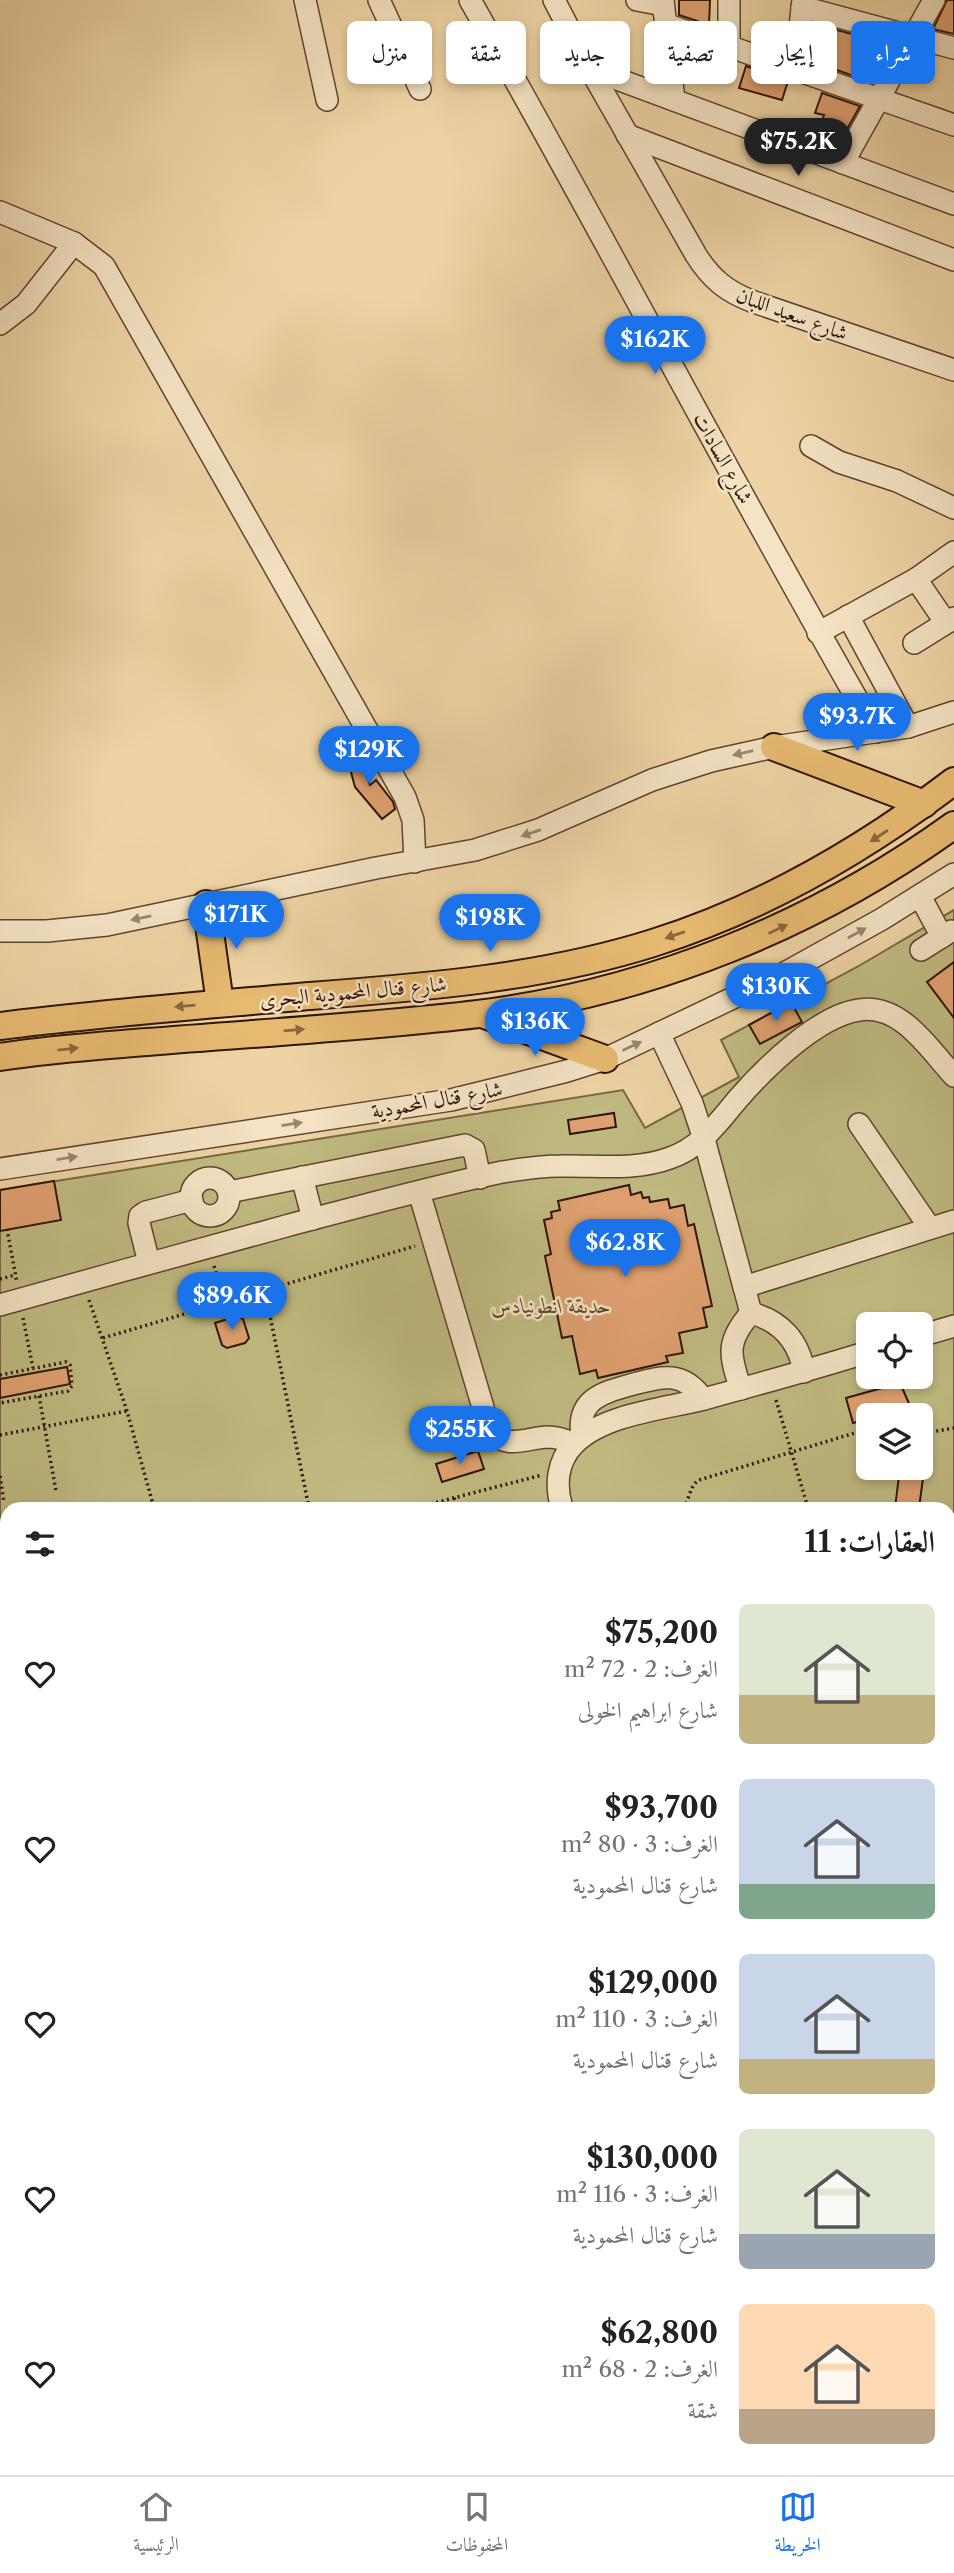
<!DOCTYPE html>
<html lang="ar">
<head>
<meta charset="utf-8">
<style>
	:root { --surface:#fff; --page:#f6f6f6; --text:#222; --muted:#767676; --line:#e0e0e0; --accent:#1a73e8 }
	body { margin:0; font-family:"Libre Caslon Text",Amiri,serif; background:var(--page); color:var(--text); direction:rtl; height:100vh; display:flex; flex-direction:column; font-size:26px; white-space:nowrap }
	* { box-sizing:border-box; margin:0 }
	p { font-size:23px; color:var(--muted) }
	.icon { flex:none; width:38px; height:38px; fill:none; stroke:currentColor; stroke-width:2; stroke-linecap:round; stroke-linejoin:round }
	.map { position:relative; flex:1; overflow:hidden; direction:ltr }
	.sheet { position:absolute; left:0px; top:1502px; width:956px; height:975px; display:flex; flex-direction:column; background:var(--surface); border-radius:21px 21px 0 0; box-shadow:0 4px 10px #0003; direction:rtl }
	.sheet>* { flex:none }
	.hud { position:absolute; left:21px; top:21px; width:914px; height:63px; direction:rtl; display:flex; gap:14px }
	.tools { position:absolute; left:856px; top:1312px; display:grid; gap:14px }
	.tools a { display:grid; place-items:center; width:77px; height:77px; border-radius:10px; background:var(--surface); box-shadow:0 4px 10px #0003; font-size:35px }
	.price { position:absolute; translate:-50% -60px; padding:0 16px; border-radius:24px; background:var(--accent); color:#fff; font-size:23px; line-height:46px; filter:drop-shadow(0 2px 4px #0008) }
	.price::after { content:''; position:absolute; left:50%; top:42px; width:21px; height:16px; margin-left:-10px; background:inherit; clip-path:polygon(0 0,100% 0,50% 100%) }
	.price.on { background:#222; color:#fff }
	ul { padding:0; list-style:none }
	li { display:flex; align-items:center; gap:21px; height:175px; padding:0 21px }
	li span { display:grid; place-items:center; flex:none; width:196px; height:140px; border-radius:10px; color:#555 }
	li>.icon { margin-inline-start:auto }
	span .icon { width:84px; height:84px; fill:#fffc; stroke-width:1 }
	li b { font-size:30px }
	h2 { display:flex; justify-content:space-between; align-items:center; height:84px; padding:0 21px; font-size:30px }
	.chip { padding:0 24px; border-radius:10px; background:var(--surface); box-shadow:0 4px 10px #0003; font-size:24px; line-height:63px }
	.chip.on { background:var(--accent); color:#fff }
	.tab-bar { display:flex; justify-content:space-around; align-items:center; height:98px; border-top:2px solid var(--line); background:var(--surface); font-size:19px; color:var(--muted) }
	.tab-bar a { display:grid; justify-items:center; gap:4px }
	.tab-bar .on { color:var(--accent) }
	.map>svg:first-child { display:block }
</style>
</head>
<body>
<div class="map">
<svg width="954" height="2475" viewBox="0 0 954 2475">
	<rect width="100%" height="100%" fill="#eed4a4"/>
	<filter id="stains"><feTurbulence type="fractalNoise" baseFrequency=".00286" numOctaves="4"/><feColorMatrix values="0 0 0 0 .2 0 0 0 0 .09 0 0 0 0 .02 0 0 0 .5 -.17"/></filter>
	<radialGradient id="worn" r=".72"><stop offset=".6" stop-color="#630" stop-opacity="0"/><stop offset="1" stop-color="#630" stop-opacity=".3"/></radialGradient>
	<path fill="#c0bb81" stroke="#776844" stroke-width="2" fill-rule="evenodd" d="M954,910V2225L949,2231L948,1508H7V2469H244L119,2475H0V1190L623,1090L645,1128L739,1077L721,1040L857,967ZM868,1325H920V1377H868ZM868,1416H920V1468H868Z"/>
	<g fill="#e0a171" stroke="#2e1507" stroke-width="2">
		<path d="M679,0H710L709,25L679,15Z"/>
		<path d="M947,0H954V34L933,29Z"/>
		<path d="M814,24L871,39L865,58L883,64L873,83L809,60Z"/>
		<path d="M746,66L788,81L782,100L739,88Z"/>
		<path d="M822,93L860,106L837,147L816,139L824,115L815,113Z"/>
		<path d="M355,746L370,785L376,780L393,802L395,809L382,819L355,787L345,750Z"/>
		<path d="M954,962V1018L927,982Z"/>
		<path d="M791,1002L802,1022L760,1044L749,1025Z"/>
		<path d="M614,1113L616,1127L570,1134L568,1120Z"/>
		<path d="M54,1181L61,1220L0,1231V1190Z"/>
		<path d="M629,1185L631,1195L641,1192L643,1198L649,1197L650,1202L668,1199L670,1208L684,1205L688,1226L694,1224L712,1306L703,1308L707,1327L679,1333L683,1353L666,1356L668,1362L598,1378L596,1370L580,1374L572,1336L562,1338L545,1256L551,1254L544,1220L552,1218L551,1212L560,1210L558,1201Z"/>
		<path d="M237,1316L243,1319L249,1338L245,1343L227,1348L222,1345L215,1323Z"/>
		<path d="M67,1367L70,1384L0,1398V1379Z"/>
		<path d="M900,1383L911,1408L881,1416H868V1419L853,1423L846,1398Z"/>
		<path d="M478,1451L484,1469L442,1482L436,1464Z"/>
		<path d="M900,1468L924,1471L919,1508H895Z"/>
	</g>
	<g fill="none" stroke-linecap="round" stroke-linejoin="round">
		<defs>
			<g id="minor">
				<path d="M305,0L327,100"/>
				<path d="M379,0L420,89"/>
				<path d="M470,0C608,242 736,490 876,732"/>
				<path d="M554,0L590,69L696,255C711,279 727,292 754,302L954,370"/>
				<path d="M637,0L663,5"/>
				<path d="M663,0L674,100"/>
				<path d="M729,0V46"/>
				<path d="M802,7L954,48"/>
				<path d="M665,24L954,125"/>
				<path d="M590,69L954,204"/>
				<path d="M795,69L803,0"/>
				<path d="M627,135L954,260"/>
				<path d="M843,163L934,0"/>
				<path d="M0,212L74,243L104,266L405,797L413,820L415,862"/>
				<path d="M0,324L26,304L74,243"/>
				<path d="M811,446L839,462L897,481L954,508"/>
				<path d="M916,579L946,623"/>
				<path d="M848,616L908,727"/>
				<path d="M818,633L916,579L954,552"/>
				<path d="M914,643L954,618"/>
				<path d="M920,896L942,937"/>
				<path d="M0,931H47L107,925L376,868L475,850L538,830L652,780L711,761L774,747L908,727L954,712"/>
				<path d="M921,950L951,931"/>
				<path d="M659,1033L692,1103L704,1139L751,1313"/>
				<path d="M859,1124L930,1228"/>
				<path d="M0,1169L451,1100L567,1071L605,1059L783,974L882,919L954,874"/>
				<path d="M302,1177L313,1219"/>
				<circle cx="210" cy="1197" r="19"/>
				<path d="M229,1192L465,1145L474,1150L480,1178"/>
				<path d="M419,1192L490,1431C506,1450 527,1438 547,1437C557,1437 566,1440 574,1444"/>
				<path d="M149,1263L139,1223L140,1216L146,1212L192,1200"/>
				<path d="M744,1287L954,1221"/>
				<path d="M0,1305C95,1278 191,1252 286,1226C358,1207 430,1187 502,1172C521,1169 541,1166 560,1166C597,1165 635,1171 670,1158C701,1147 717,1124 737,1100C764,1069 817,1016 859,1010C901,1003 929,1049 954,1076"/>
				<path d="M751,1313C781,1321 799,1341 804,1372"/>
				<path d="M920,1336L954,1326"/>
				<path d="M741,1389C729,1355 726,1341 751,1313"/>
				<path d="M582,1437C576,1400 601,1393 630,1385C660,1377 682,1369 703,1399"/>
				<path d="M562,1508C555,1486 557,1461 574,1444C604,1414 664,1409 704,1399C759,1384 813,1369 868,1352"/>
				<path d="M0,2148L7,2150"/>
				<path d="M878,2469L882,2475"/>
				<path d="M708,2475L723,2469"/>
			</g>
			<g id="major">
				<path d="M774,747L924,804"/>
				<path d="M206,904L220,1003"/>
				<path d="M482,1014L605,1059"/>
				<path d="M0,1026C103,1013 206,1005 310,996C426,987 542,978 653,943C764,908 862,851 954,781"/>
				<path d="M0,1057C49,1049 98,1046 147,1042C257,1033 369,1027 478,1014C650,992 814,926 954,825"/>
				<path d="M948,2256L954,2250"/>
				<path d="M948,2293L954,2288"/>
				<path d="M485,2469L487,2475"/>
				<path d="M368,2475L413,2469"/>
				<path d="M566,2475L586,2469"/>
				<path d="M617,2475L618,2469"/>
			</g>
		</defs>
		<use href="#minor" stroke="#5e452e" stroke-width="24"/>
		<use href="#major" stroke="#2e1507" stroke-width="30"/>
		<g stroke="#2e1507" stroke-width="3.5" stroke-dasharray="2 3.5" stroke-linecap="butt">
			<path d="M7,1229L17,1283"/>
			<path d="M214,1266L229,1318"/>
			<path d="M0,1279L15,1275"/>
			<path d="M265,1291L309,1508"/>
			<path d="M89,1300L127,1411L154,1508"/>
			<path d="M23,1318L33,1368"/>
			<path d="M103,1338L415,1246"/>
			<path d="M0,1375L66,1362L70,1365L72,1386L68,1391L0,1403"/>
			<path d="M39,1396L56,1491"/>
			<path d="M776,1400L808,1508"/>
			<path d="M920,1434L954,1428"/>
			<path d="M0,1435L127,1411"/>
			<path d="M0,1476L4,1502"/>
			<path d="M454,1498L458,1508"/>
			<path d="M415,1508L542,1475"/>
			<path d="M683,1508C690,1500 689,1486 699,1480L868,1429"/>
			<path d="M948,1521L954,1518"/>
			<path d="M0,1533L7,1532"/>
			<path d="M0,1562L7,1561"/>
			<path d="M0,1653L7,1651"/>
			<path d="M948,1682L954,1685"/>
			<path d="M0,1715L7,1713"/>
			<path d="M948,1754L954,1757"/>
			<path d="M0,1758L7,1756"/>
			<path d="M0,1768L7,1790"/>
			<path d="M0,1804L7,1802"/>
			<path d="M954,1808V1818"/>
			<path d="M0,1879L7,1876"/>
			<path d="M7,1899L5,1919L7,1941"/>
			<path d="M948,1940L954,1938"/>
			<path d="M948,2004V2005"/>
			<path d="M0,2062L7,2070"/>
			<path d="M948,2115L954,2113"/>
			<path d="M0,2202L7,2205"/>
			<path d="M0,2217L7,2210"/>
			<path d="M0,2297L7,2289"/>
			<path d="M0,2365L7,2363"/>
			<path d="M0,2389L7,2400"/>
			<path d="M0,2427L7,2416"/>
			<path d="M0,2468L7,2467"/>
			<path d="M224,2475L293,2469"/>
		</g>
		<use href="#minor" stroke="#f4e3c4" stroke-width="21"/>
		<use href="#major" stroke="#e7ba72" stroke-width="26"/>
	</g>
	<defs><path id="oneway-solid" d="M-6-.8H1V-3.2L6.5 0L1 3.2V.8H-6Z" transform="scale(1.75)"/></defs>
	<g fill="#9b866f">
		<use href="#oneway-solid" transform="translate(743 753) rotate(167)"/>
		<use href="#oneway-solid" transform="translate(531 833) rotate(161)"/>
		<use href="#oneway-solid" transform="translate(141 918) rotate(168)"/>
		<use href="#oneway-solid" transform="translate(857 933) rotate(-29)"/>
		<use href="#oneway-solid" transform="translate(632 1046) rotate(-25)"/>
		<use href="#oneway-solid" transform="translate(292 1124) rotate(-9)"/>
		<use href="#oneway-solid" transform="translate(67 1158) rotate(-9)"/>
	</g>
	<g fill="#8a683c">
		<use href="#oneway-solid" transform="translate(879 836) rotate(147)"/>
		<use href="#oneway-solid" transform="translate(778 929) rotate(-25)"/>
		<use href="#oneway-solid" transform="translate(675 935) rotate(161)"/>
		<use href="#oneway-solid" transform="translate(185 1006) rotate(175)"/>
		<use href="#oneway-solid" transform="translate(294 1030) rotate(-5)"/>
		<use href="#oneway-solid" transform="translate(68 1049) rotate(-6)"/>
	</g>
	<g text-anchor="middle" stroke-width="5" stroke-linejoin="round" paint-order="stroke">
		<g font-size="21" fill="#2e1507" stroke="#f4e3c4">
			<text transform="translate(792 314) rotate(20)" y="7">شارع سعيد اللبان</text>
			<text transform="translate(723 458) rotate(61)" y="7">شارع السادات</text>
			<text transform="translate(353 992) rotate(-5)" y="7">شارع قنال المحمودية البحرى</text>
			<text transform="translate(437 1100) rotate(-10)" y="7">شارع قنال المحمودية</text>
		</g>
		<g font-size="21" font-style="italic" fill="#5a472c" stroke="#f4e3c4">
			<text x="551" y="1313">حديقة انطونيادس</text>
		</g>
	</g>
	<rect width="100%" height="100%" filter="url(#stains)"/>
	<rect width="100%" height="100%" fill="url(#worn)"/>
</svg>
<div class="tools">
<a><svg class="icon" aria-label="locate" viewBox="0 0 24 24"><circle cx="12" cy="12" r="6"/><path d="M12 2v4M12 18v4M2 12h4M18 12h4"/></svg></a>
<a><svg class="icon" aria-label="layers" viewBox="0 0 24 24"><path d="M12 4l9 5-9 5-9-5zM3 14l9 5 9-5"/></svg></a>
</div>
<b class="price on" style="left:798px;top:178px">$75.2K</b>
<b class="price" style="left:655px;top:376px">$162K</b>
<b class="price" style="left:857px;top:753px">$93.7K</b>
<b class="price" style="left:369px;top:786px">$129K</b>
<b class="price" style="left:236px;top:951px">$171K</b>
<b class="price" style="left:490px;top:954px">$198K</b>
<b class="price" style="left:776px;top:1023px">$130K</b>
<b class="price" style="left:535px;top:1058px">$136K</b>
<b class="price" style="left:625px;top:1279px">$62.8K</b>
<b class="price" style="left:232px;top:1332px">$89.6K</b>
<b class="price" style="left:460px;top:1466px">$255K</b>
<div class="hud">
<a class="chip on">شراء</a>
<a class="chip">إيجار</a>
<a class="chip">تصفية</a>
<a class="chip">جديد</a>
<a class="chip">شقة</a>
<a class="chip">منزل</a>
</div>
<section class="sheet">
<h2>العقارات: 11<svg class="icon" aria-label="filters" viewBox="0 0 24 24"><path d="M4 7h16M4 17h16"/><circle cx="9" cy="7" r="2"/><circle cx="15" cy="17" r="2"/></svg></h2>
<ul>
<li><span style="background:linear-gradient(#dfe7d0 65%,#c2b280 0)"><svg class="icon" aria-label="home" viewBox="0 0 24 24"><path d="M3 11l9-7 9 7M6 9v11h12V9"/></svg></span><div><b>$75,200</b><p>الغرف: 2 · 72 m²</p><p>شارع ابراهيم الخولى</p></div><svg class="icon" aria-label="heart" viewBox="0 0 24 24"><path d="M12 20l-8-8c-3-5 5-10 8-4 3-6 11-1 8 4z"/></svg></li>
<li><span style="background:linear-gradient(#c9d6e8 75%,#7fa58c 0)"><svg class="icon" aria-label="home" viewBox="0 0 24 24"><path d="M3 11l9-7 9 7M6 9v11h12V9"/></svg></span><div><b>$93,700</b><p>الغرف: 3 · 80 m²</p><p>شارع قنال المحمودية</p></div><svg class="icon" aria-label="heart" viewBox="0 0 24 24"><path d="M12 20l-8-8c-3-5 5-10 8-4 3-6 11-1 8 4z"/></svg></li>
<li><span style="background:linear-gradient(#c9d6e8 75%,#c2b280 0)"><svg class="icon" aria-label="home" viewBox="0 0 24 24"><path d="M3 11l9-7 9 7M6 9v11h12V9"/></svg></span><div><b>$129,000</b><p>الغرف: 3 · 110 m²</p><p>شارع قنال المحمودية</p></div><svg class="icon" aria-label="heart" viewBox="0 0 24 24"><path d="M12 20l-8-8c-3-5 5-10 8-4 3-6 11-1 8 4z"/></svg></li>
<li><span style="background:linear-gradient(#dfe7d0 75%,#9aa5b1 0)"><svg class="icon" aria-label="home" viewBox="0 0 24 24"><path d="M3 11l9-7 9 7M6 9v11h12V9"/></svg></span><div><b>$130,000</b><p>الغرف: 3 · 116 m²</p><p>شارع قنال المحمودية</p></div><svg class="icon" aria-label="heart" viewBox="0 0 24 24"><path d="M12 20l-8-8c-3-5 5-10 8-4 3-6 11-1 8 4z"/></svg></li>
<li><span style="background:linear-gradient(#ffd9b3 75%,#b9a48a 0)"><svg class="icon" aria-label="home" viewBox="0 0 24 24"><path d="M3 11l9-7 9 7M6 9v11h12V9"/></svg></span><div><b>$62,800</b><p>الغرف: 2 · 68 m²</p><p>شقة</p></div><svg class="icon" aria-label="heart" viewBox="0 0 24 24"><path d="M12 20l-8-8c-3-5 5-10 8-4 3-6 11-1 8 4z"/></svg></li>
</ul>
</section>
</div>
<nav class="tab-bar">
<a class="on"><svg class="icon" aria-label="map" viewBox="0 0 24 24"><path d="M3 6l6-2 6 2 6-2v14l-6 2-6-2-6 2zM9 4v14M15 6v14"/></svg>الخريطة</a>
<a><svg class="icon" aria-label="saved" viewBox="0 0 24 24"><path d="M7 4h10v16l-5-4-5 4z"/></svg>المحفوظات</a>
<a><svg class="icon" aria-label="home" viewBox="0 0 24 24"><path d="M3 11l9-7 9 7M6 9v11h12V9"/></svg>الرئيسية</a>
</nav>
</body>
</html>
